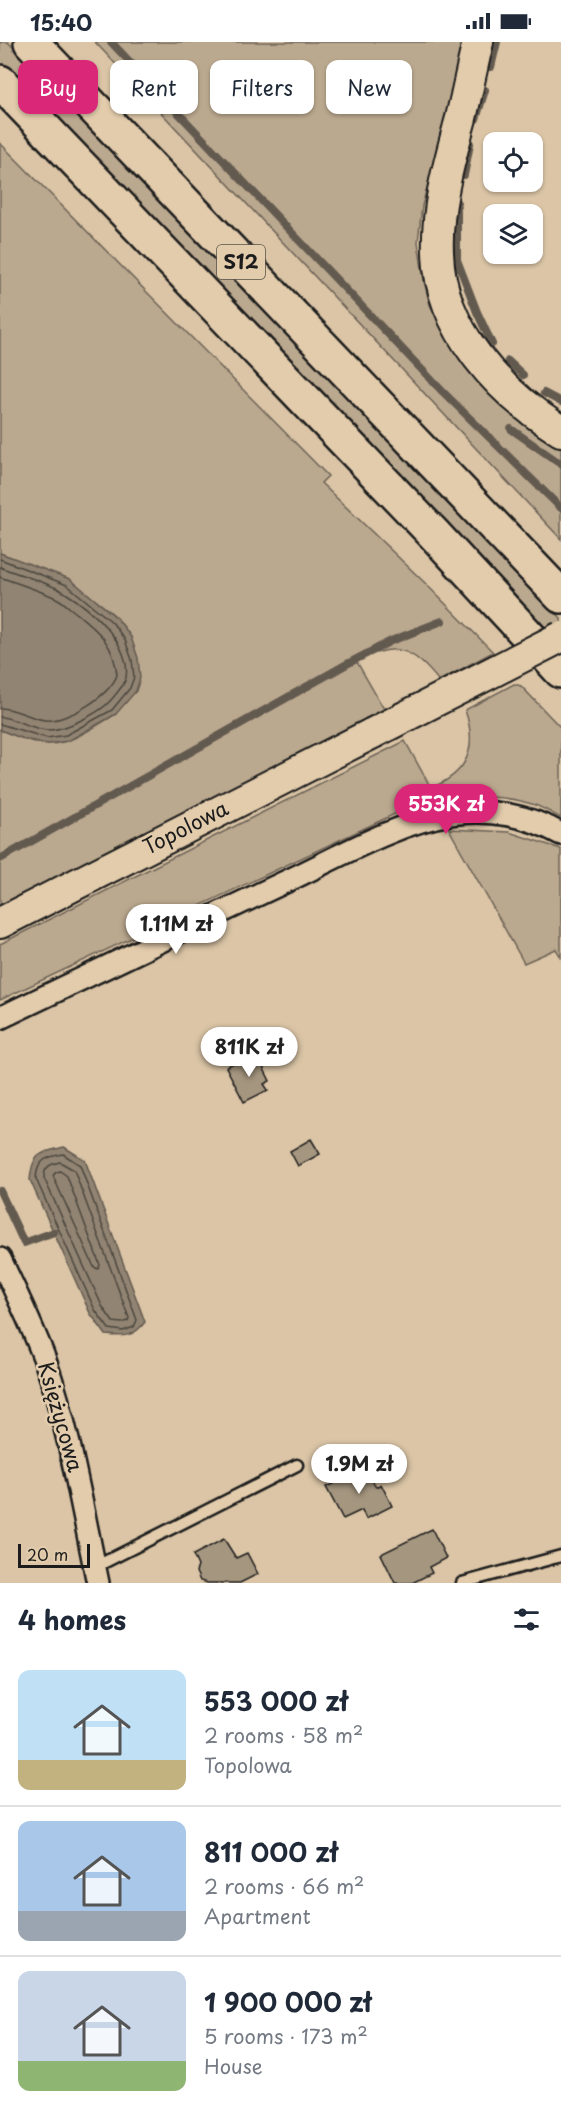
<!DOCTYPE html>
<html lang="en">
<head>
<meta charset="utf-8">
<style>
	:root { --surface:#fff; --page:#f6f6f7; --text:#1f2937; --muted:#747a83; --line:#e0e1e3; --accent:#db2777 }
	body { margin:0; font-family:"Playpen Sans",sans-serif; background:var(--page); color:var(--text); height:100vh; display:flex; flex-direction:column; font-size:22px; white-space:nowrap }
	* { box-sizing:border-box; margin:0 }
	p { font-size:20px; color:var(--muted) }
	.icon { flex:none; width:33px; height:33px; fill:none; stroke:currentColor; stroke-width:2; stroke-linecap:round; stroke-linejoin:round }
	.map { position:relative; height:1541px; overflow:hidden }
	.drawer { display:flex; flex-direction:column; background:var(--surface); flex:1 }
	.drawer>* { flex:none }
	.hud { position:absolute; left:18px; top:18px; width:525px; height:54px; display:flex; gap:12px }
	.controls { position:absolute; left:483px; top:90px; display:grid; gap:12px }
	.controls a { display:grid; place-items:center; width:60px; height:60px; border-radius:12px; background:var(--surface); box-shadow:0 2px 4px #0004; font-size:30px }
	.scale { position:absolute; left:18px; bottom:15px; width:72px; box-sizing:border-box; padding-left:6px; border:3px solid #1c1c1c; border-top:0; font-size:16px; line-height:21px; white-space:nowrap; color:#1c1c1c; -webkit-text-stroke:4px #e3ccac; paint-order:stroke }
	.price { position:absolute; translate:-50% -51px; padding:0 14px; border-radius:21px; background:#fff; color:#222; font-size:20px; line-height:39px; filter:drop-shadow(0 2px 3px #0008) }
	.price::after { content:''; position:absolute; left:50%; top:36px; width:18px; height:14px; margin-left:-9px; background:inherit; clip-path:polygon(0 0,100% 0,50% 100%) }
	.price.active { background:var(--accent); color:#fff }
	ul { padding:0; list-style:none }
	li { display:flex; align-items:center; gap:18px; height:150px; padding:0 18px }
	li+li { border-top:2px solid var(--line) }
	li span { display:grid; place-items:center; flex:none; width:168px; height:120px; border-radius:12px; color:#555 }
	li>.icon { margin-inline-start:auto }
	span .icon { width:72px; height:72px; fill:#fffc; stroke-width:1 }
	li b { font-size:26px }
	h2 { display:flex; justify-content:space-between; align-items:center; height:72px; padding:0 18px; font-size:26px }
	.pill { padding:0 21px; border-radius:12px; background:var(--surface); box-shadow:0 2px 4px #0004; font-size:21px; line-height:54px }
	.pill.active { background:var(--accent); color:#fff }
	.status { display:flex; justify-content:space-between; align-items:center; height:42px; padding:0 30px; background:var(--surface); direction:ltr }
	.status svg { height:16px; fill:currentColor }
	.map>svg:first-child { display:block }
</style>
</head>
<body>
<div class="status"><b>15:40</b><svg viewBox="0 0 49 12"><path d="M0 12V9h3v3zM5 12V6h3v6zM10 12V3h3v9zM15 12V0h3v12zM26 1h20v11H26zM47 4h2v5h-2z"/></svg></div>
<div class="map">
<svg width="561" height="1541" viewBox="0 0 561 1541">
	<rect width="100%" height="100%" fill="#dbc5a6"/>
	<filter id="ink" filterUnits="userSpaceOnUse"><feTurbulence type="fractalNoise" baseFrequency=".0167" numOctaves="2"/><feDisplacementMap in="SourceGraphic" scale="12" xChannelSelector="R" yChannelSelector="G"/><feConvolveMatrix kernelMatrix="1 2 1 2 8 2 1 2 1" color-interpolation-filters="sRGB"/></filter>
	<g filter="url(#ink)">
		<g fill="#bba98f" stroke="#6c6256" stroke-width="1.5">
			<path d="M0,0H8L561,576V605L0,21Z"/>
			<path d="M95,0H466L422,164L418,200L424,239L430,263L460,318L497,358L553,399L561,402V497Z"/>
			<path d="M0,101L328,434L321,441L423,539L493,610L439,639C412,606 396,598 357,620L385,669L0,867V688C14,693 30,701 46,702C71,703 96,684 116,672L131,595C126,589 122,582 117,576C93,551 33,523 0,511Z"/>
			<path d="M514,642L521,644L561,686V776C552,771 542,765 532,762C485,747 448,759 403,768L0,958V902L405,699L431,746C468,731 478,706 465,668Z"/>
			<path d="M449,787L509,790L561,807V915L556,907L524,921Z"/>
		</g>
		<g fill="#928472" stroke="#635a50" stroke-width="1.5">
			<path d="M0,511L70,537L117,576L131,595L138,616L140,636L136,649L116,672L68,699L47,702L24,697L0,688Z"/>
			<path d="M64,1105L85,1118L145,1280C134,1295 123,1295 106,1293L90,1271L30,1138C32,1111 40,1111 64,1105Z"/>
		</g>
		<g fill="none" stroke-linecap="round" stroke-linejoin="round">
			<g stroke="#4b463e" stroke-width="1.5">
				<path d="M0,517L67,543L112,580L125,598L132,618L134,635L130,646L112,668L66,693L47,696L0,682"/>
				<path d="M0,525C17,532 50,541 64,550C90,566 132,602 126,636C124,644 116,652 110,659C100,671 65,688 49,688C32,688 17,676 0,675"/>
				<path d="M0,535C19,542 38,548 56,556C63,559 69,566 75,570C98,589 114,601 117,633C111,653 66,681 45,678C30,676 15,666 0,666"/>
				<path d="M63,1112L80,1123L137,1278L134,1285L123,1289L109,1287L95,1268L36,1137C37,1118 46,1115 63,1112Z"/>
				<path d="M60,1120L74,1128L129,1276L128,1279L122,1281L113,1280L102,1264L44,1136C44,1125 50,1122 60,1120Z"/>
				<path d="M60,1129L67,1134L100,1223L98,1227L94,1225L53,1134L55,1131Z"/>
			</g>
			<g stroke="#635a50" stroke-width="8">
				<path d="M111,0L443,350L561,466"/>
				<path d="M491,25L497,0"/>
				<path d="M476,77L485,48"/>
				<path d="M464,133L470,102"/>
				<path d="M457,161V218L477,270L492,302"/>
				<path d="M508,319L523,333"/>
				<path d="M544,351L561,360"/>
				<path d="M511,387L561,422"/>
				<path d="M0,817L347,622L391,599L442,579"/>
				<path d="M0,1149L24,1201L54,1190"/>
			</g>
		</g>
		<g fill="#a5967f" stroke="#1c1c1c" stroke-width="1.5">
			<path d="M257,1013L270,1039L264,1042L268,1048L244,1060L226,1025L242,1016L244,1020Z"/>
			<path d="M311,1097L320,1112L298,1124L290,1109Z"/>
			<path d="M365,1425L376,1445L381,1442L392,1464L366,1477L362,1468L343,1477L326,1445L339,1439L341,1434L348,1430L352,1432Z"/>
			<path d="M432,1487L446,1516L429,1525L432,1531L412,1541H395L381,1512Z"/>
			<path d="M224,1497L236,1516L247,1511L258,1532L240,1541H207L200,1539L196,1530L198,1524L193,1513Z"/>
		</g>
		<g fill="none" stroke-linecap="round" stroke-linejoin="round">
			<defs>
				<g id="lane">
					<path d="M95,1525L297,1423"/>
					<path d="M462,1541L561,1514"/>
				</g>
				<g id="street">
					<path d="M0,976C96,930 191,884 287,839C338,815 396,781 451,772C488,766 528,773 561,792"/>
					<path d="M0,1217C16,1250 32,1283 45,1318C70,1390 82,1466 98,1541"/>
				</g>
				<g id="secondary">
					<path d="M478,0C472,25 467,51 461,76C449,121 436,165 438,211C440,288 500,351 561,389"/>
					<path d="M0,881L373,691"/>
				</g>
				<g id="highway">
					<path d="M31,0L561,554"/>
					<path d="M0,40L434,492L561,629"/>
				</g>
			</defs>
			<use href="#lane" stroke="#1c1c1c" stroke-width="15"/>
			<use href="#street" stroke="#1c1c1c" stroke-width="26"/>
			<use href="#secondary" stroke="#1c1c1c" stroke-width="34"/>
			<use href="#highway" stroke="#1c1c1c" stroke-width="38"/>
			<use href="#lane" stroke="#e3ccac" stroke-width="10"/>
			<use href="#street" stroke="#e3ccac" stroke-width="21"/>
			<use href="#secondary" stroke="#e3ccac" stroke-width="30"/>
			<use href="#highway" stroke="#e3ccac" stroke-width="33"/>
			<defs>
				<path id="secondary-bridge" d="M373,691L561,595"/>
			</defs>
			<use href="#secondary-bridge" stroke="#1c1c1c" stroke-width="34" stroke-linecap="butt"/>
			<use href="#secondary-bridge" stroke="#e3ccac" stroke-width="30"/>
		</g>
	</g>
	<g text-anchor="middle" stroke-width="5" stroke-linejoin="round" paint-order="stroke">
		<rect fill="#e3ccac" stroke="#585147" stroke-width="1.5" x="217" y="203" width="48" height="34" rx="4.5"/>
		<g font-size="20" font-weight="bold" fill="#1c1c1c">
			<text x="241" y="227">S12</text>
		</g>
		<g font-size="21" fill="#1c1c1c" stroke="#e3ccac">
			<text transform="translate(186 786) rotate(-27)" y="7">Topolowa</text>
			<text transform="translate(60 1375) rotate(74)" y="7">Księżycowa</text>
		</g>
	</g>
</svg>
<div class="controls">
<a><svg class="icon" aria-label="locate" viewBox="0 0 24 24"><circle cx="12" cy="12" r="6"/><path d="M12 2v4M12 18v4M2 12h4M18 12h4"/></svg></a>
<a><svg class="icon" aria-label="layers" viewBox="0 0 24 24"><path d="M12 4l9 5-9 5-9-5zM3 14l9 5 9-5"/></svg></a>
</div>
<div class="scale">20 m</div>
<b class="price active" style="left:446px;top:793px">553K zł</b>
<b class="price" style="left:176px;top:913px">1.11M zł</b>
<b class="price" style="left:249px;top:1036px">811K zł</b>
<b class="price" style="left:359px;top:1453px">1.9M zł</b>
<div class="hud">
<a class="pill active">Buy</a>
<a class="pill">Rent</a>
<a class="pill">Filters</a>
<a class="pill">New</a>
</div>
</div>
<section class="drawer">
<h2>4 homes<svg class="icon" aria-label="filters" viewBox="0 0 24 24"><path d="M4 7h16M4 17h16"/><circle cx="9" cy="7" r="2"/><circle cx="15" cy="17" r="2"/></svg></h2>
<ul>
<li><span style="background:linear-gradient(#bfe0f5 75%,#c2b280 0)"><svg class="icon" aria-label="home" viewBox="0 0 24 24"><path d="M3 11l9-7 9 7M6 9v11h12V9"/></svg></span><div><b>553 000 zł</b><p>2 rooms · 58 m²</p><p>Topolowa</p></div></li>
<li><span style="background:linear-gradient(#a9c7e8 75%,#9aa5b1 0)"><svg class="icon" aria-label="home" viewBox="0 0 24 24"><path d="M3 11l9-7 9 7M6 9v11h12V9"/></svg></span><div><b>811 000 zł</b><p>2 rooms · 66 m²</p><p>Apartment</p></div></li>
<li><span style="background:linear-gradient(#c9d6e8 75%,#8fb573 0)"><svg class="icon" aria-label="home" viewBox="0 0 24 24"><path d="M3 11l9-7 9 7M6 9v11h12V9"/></svg></span><div><b>1 900 000 zł</b><p>5 rooms · 173 m²</p><p>House</p></div></li>
</ul>
</section>
</body>
</html>
